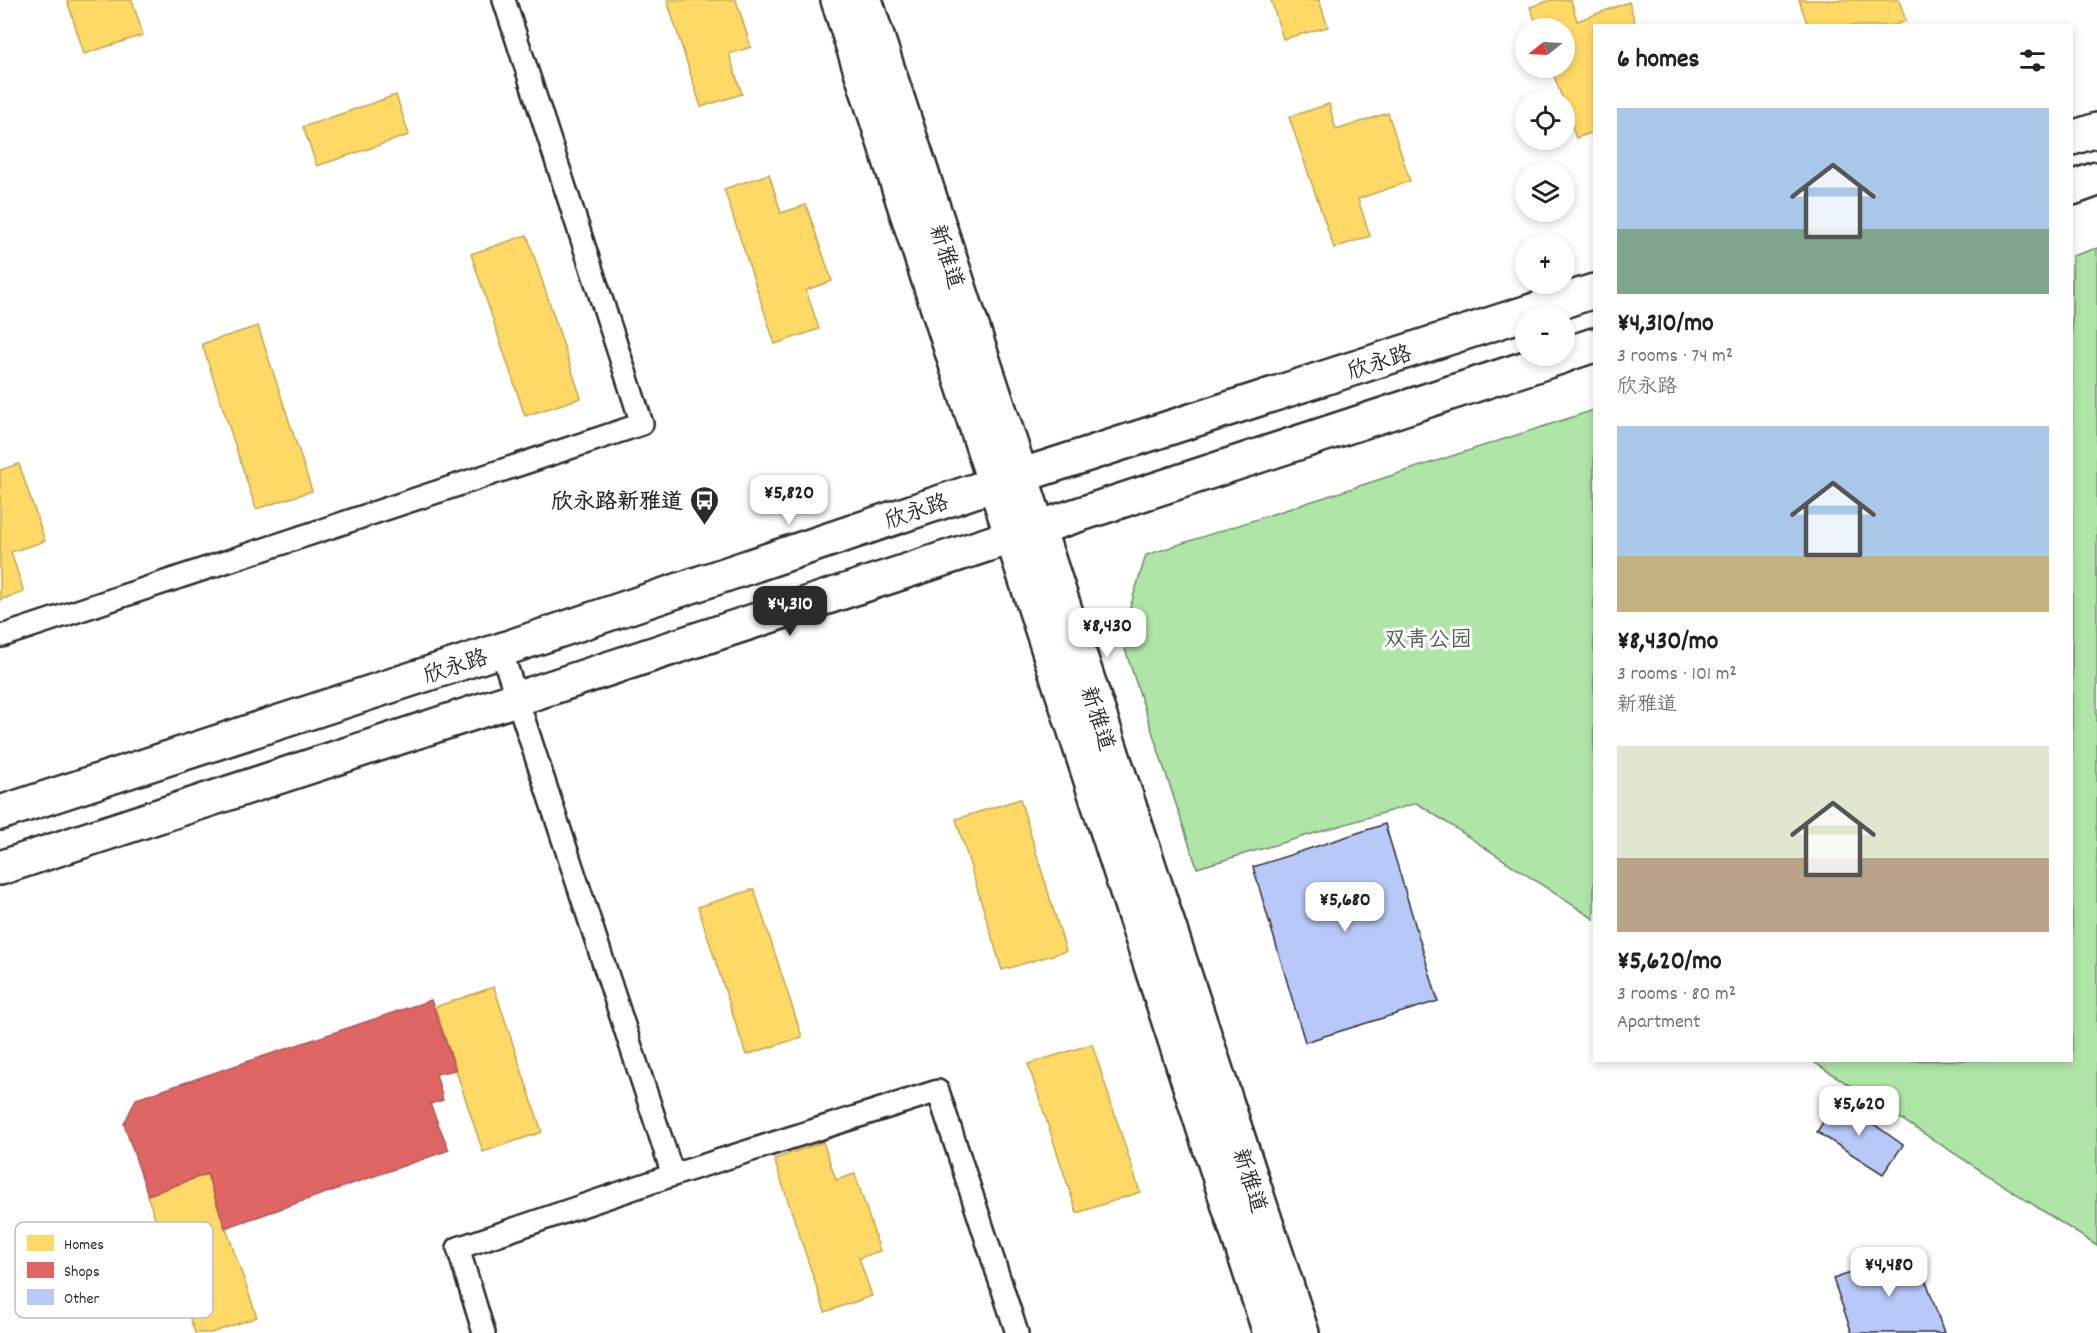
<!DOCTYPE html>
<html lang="en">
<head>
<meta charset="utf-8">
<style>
	:root { --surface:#fff; --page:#f6f6f6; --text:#202124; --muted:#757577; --accent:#2b2b2b }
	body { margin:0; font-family:Dekko,"LXGW WenKai TC",sans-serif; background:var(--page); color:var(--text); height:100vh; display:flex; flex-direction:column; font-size:22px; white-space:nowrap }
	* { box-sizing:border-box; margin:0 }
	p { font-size:20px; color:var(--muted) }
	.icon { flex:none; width:33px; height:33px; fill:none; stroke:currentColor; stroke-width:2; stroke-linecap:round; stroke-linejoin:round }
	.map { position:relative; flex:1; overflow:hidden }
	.details { position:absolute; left:1593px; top:24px; width:480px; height:1038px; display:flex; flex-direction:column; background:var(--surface); border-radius:0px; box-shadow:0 3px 9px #0003 }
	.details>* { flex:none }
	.needle { width:39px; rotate:252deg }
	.controls { position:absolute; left:1515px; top:18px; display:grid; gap:12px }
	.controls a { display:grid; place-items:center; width:60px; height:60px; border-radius:50%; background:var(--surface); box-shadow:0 3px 9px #0003; font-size:30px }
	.price { position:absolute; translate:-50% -51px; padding:0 14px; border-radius:12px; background:#fff; color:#222; font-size:20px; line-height:39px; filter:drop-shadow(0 2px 3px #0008) }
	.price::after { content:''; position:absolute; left:50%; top:36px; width:18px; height:14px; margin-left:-9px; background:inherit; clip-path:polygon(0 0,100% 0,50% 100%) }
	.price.current { background:var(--accent); color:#fff }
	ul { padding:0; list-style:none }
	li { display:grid; align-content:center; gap:12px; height:318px; padding:0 24px }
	li span { display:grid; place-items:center; height:186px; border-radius:0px; color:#555 }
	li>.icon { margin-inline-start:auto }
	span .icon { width:108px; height:108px; fill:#fffc; stroke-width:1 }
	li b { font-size:26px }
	h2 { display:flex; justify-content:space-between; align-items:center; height:72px; padding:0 24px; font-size:26px }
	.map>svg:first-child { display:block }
</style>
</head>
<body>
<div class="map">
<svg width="2097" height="1333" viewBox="0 0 2097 1333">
	<rect width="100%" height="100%" fill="#fff"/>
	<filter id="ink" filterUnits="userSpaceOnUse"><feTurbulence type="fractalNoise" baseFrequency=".0167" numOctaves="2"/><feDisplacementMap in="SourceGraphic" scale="12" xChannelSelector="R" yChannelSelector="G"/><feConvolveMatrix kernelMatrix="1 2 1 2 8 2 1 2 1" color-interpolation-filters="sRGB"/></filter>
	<g filter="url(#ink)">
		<g fill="#afe5a7" stroke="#6d8869" stroke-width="1.5">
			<path d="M2097,248V1246L1812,1061L2072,1060V256Z"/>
			<path d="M1594,410V919L1417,803L1197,868L1121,637L1146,555Z"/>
		</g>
		<g fill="#ffd966" stroke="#bfa554" stroke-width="1.5">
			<path d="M67,0H132L143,35L84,54Z"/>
			<path d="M667,0H736L751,47L729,54L742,94L701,107Z"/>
			<path d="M1271,0H1319L1328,27L1283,39Z"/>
			<path d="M1551,0H1571L1577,21L1629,2L1636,26H1594V132L1576,138L1564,106V100H1563L1551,68H1564V28H1538L1530,7Z"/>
			<path d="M1799,0H1899L1906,21L1892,26H1808Z"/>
			<path d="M396,95L409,135L317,166L303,127Z"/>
			<path d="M1329,104L1336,130L1388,113L1410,181L1358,199L1370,236L1334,248L1289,117Z"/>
			<path d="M769,174L781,213L806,205L832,281L806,290L819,329L775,344L724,189Z"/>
			<path d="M527,235L581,398L525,416L471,254Z"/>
			<path d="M258,326L312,491L256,509L202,344Z"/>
			<path d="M19,464L45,541L11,552L24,592L0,600V470Z"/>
			<path d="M1020,799L1066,951L1002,970L956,819Z"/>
			<path d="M754,889L802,1037L746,1055L698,907Z"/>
			<path d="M494,987L542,1132L483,1152L435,1007Z"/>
			<path d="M1092,1044L1140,1192L1077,1213L1028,1064Z"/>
			<path d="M823,1142L836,1180L855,1174L880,1251L859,1258L872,1296L825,1312L774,1159Z"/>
			<path d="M207,1174L257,1317L211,1333H195L147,1195Z"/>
		</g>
		<path fill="#e06666" stroke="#aa5454" stroke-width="1.5" d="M431,1000L456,1070L436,1074L443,1100L430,1104L449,1150L225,1228L207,1174L148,1195L124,1124L136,1099Z"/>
		<g fill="#b8c9f9" stroke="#2b2b2b" stroke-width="1.5">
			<path d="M1385,824L1438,1001L1305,1042L1253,867Z"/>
			<path d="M1837,1098L1903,1145L1883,1174L1817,1132Z"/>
			<path d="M1916,1251L1944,1333H1852L1833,1279Z"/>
		</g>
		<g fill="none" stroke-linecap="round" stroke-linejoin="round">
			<defs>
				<g id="lane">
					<path d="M0,635L2,636L642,424L504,0"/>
					<path d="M501,650L673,1175"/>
					<path d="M484,1333L458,1248L673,1175L938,1091L1017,1333"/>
				</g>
				<g id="secondary">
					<path d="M838,0L1270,1333"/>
					<path d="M865,0L1302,1333"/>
					<path d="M2072,138L2097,130"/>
					<path d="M2072,188L2097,179"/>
					<path d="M1564,355L1594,345"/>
					<path d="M0,813L501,650L995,484L1594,291"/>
					<path d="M0,868L1563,356"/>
				</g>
			</defs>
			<use href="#lane" stroke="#2b2b2b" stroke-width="26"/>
			<use href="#secondary" stroke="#2b2b2b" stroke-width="38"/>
			<use href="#lane" stroke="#fff" stroke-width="21"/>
			<use href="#secondary" stroke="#fff" stroke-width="33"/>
		</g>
	</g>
	<defs>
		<symbol id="bus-pin" viewBox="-11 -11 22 30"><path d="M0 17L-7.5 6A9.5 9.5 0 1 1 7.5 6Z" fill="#2b2b2b" stroke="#fff"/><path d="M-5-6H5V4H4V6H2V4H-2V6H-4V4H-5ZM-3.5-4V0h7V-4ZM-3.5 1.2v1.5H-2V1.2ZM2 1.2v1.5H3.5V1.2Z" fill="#fff"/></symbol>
	</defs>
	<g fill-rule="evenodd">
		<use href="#bus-pin" x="688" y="484" width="33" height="45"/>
	</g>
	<g text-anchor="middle" stroke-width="6" stroke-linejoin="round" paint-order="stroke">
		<g font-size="22" fill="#2b2b2b" stroke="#fff">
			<text transform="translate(948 256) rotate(72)" y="8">新雅道</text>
			<text transform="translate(1379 361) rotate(-18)" y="8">欣永路</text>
			<text transform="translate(916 510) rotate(-19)" y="8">欣永路</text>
			<text transform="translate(455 665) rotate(-18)" y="8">欣永路</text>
			<text transform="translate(1099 718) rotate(72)" y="8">新雅道</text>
			<text transform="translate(1251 1180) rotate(72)" y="8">新雅道</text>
		</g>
		<g font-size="22" font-weight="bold" fill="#2b2b2b" stroke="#fff" text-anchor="end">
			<text x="683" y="508">欣永路新雅道</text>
		</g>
		<g font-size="22" fill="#4c5a4a" stroke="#fff">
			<text x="1428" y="646">双青公园</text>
		</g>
	</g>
	<rect x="15" y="1222" width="198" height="96" rx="9" fill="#fff" stroke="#bfbfbf" stroke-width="1.5"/>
	<rect x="27" y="1235" width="27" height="16" fill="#ffd966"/>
	<rect x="27" y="1262" width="27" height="16" fill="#e06666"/>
	<rect x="27" y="1289" width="27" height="16" fill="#b8c9f9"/>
	<g font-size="16" fill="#2b2b2b">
		<text x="64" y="1249">Homes</text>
		<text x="64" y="1276">Shops</text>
		<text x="64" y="1303">Other</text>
	</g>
</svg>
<div class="controls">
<a><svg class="needle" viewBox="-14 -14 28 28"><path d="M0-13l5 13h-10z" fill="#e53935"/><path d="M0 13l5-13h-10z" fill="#757577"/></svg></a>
<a><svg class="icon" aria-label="locate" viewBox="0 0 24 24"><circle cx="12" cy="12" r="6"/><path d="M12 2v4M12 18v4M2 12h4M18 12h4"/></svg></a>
<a><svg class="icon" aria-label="layers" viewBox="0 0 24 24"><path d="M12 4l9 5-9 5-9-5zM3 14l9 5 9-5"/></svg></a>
<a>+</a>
<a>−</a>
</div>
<b class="price" style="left:789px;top:526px">¥5,820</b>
<b class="price current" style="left:790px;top:637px">¥4,310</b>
<b class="price" style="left:1107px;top:659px">¥8,430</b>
<b class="price" style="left:1345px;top:933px">¥5,680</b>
<b class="price" style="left:1859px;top:1137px">¥5,620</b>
<b class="price" style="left:1889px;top:1298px">¥4,480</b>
<section class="details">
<h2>6 homes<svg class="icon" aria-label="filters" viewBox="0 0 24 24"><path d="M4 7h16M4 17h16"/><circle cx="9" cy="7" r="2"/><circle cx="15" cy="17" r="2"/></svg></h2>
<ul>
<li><span style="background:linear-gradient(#a9c7e8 65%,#7fa58c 0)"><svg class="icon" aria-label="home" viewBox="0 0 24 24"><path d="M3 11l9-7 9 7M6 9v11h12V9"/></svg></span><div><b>¥4,310/mo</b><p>3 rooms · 74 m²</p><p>欣永路</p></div></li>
<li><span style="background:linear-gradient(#a9c7e8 70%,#c2b280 0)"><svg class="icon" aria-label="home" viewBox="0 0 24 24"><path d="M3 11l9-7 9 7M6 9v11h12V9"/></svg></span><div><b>¥8,430/mo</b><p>3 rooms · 101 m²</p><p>新雅道</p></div></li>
<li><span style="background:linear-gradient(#dfe7d0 60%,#b9a48a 0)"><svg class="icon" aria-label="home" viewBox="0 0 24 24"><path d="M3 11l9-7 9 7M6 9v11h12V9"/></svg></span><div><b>¥5,620/mo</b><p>3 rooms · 80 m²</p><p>Apartment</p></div></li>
</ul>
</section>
</div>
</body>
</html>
